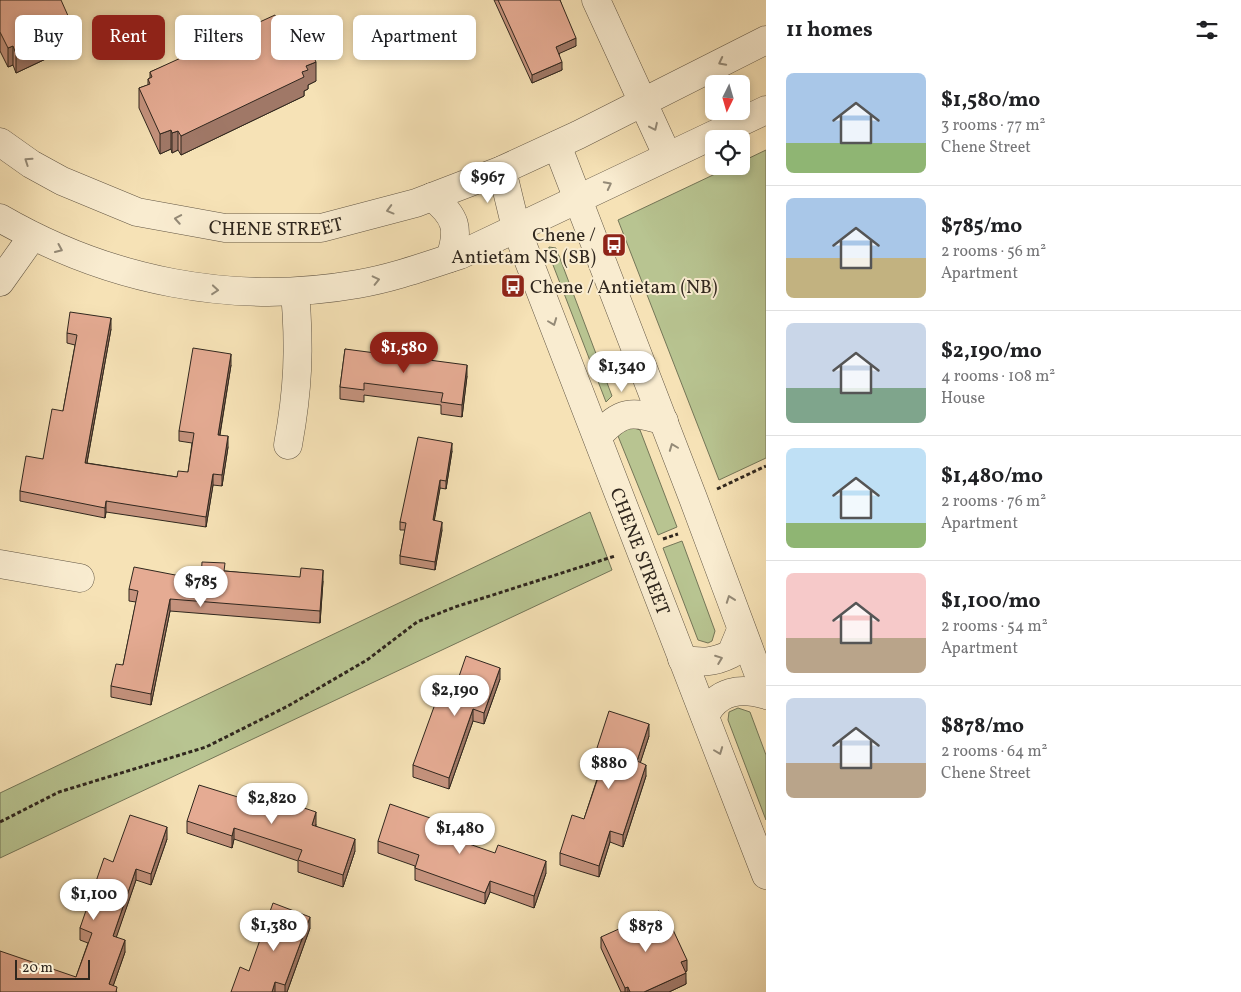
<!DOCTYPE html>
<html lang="en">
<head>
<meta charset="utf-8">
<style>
	:root { --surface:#fff; --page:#f2f2f2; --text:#202124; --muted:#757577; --line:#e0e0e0; --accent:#8f2418 }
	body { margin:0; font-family:Vollkorn,serif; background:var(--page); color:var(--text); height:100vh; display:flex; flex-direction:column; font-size:19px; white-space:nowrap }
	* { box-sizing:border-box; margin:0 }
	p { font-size:16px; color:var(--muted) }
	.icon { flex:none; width:28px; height:28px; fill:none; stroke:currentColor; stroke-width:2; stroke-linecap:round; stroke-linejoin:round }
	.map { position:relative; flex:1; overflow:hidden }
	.details { display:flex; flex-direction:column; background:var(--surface); width:475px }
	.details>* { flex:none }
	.hud { position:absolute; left:15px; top:15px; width:475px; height:45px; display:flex; gap:10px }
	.needle { width:32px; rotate:185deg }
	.buttons { position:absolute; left:705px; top:75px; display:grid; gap:10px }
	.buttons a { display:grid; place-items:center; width:45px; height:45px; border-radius:8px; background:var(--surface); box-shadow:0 2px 8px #0003; font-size:25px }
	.scale { position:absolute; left:15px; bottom:12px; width:75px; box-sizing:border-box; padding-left:5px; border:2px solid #30271e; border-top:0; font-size:14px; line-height:18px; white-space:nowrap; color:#30271e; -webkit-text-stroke:4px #f9ecd0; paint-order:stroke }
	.price { position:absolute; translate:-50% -42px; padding:0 11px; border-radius:18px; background:#fff; color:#222; font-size:16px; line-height:32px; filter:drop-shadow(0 1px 2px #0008) }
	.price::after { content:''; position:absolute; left:50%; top:30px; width:15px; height:11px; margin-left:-8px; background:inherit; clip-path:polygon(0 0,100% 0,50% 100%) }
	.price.current { background:var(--accent); color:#fff }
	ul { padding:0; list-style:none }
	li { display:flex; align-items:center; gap:15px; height:125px; padding:0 20px }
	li+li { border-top:1px solid var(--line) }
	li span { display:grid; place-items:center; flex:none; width:140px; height:100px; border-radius:8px; color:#555 }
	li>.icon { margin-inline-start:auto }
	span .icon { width:60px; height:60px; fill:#fffc; stroke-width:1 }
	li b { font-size:21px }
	h2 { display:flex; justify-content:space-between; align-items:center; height:60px; padding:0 20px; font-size:21px }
	.chip { padding:0 18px; border-radius:8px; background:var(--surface); box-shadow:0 2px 8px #0003; font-size:18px; line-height:45px }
	.chip.current { background:var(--accent); color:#fff }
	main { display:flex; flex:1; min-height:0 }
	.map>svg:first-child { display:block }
</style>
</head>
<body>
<main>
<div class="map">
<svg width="766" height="992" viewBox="0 0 766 992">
	<rect width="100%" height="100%" fill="#f6e2b6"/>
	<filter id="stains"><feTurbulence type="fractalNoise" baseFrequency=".004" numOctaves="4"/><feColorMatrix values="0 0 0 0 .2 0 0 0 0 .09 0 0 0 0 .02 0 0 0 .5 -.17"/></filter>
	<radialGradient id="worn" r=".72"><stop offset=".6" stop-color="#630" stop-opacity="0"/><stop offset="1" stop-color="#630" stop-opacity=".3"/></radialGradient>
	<g fill="#b8c491" stroke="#747658">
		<path d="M766,150V458L719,480L618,220L732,166H741V162Z"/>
		<path d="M549,247L556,248L612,396L606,402L548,252Z"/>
		<path d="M629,426L640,430L677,527L658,535L618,436L623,429Z"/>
		<path d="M590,512L612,570L0,858V793Z"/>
		<path d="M682,541L715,631L712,641L708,643L698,640L663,548Z"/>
		<path d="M738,708L750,712L766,755V820L728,720L729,712Z"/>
	</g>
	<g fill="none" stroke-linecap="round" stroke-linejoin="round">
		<defs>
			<g id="minor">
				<path d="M596,0L667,155"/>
				<path id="s1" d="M0,142L31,164L62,181L137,212L225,228H321L416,203L502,170L578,135L766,40"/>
				<path d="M557,145L693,498L766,694"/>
				<path id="s2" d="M502,170L516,228L766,875"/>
				<path d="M432,197C456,216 460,229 450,258"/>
				<path d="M0,218C109,281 233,306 358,284C393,278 426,266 460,255L766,110"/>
				<path d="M0,282L32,237"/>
				<path d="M598,436C621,411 631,410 664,421"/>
				<path d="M288,445C298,390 300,348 295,292"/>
				<path d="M0,564L80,578"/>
				<path d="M682,659C701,663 713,663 731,654L741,630"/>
				<path d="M705,716C717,690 741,687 766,695"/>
			</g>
		</defs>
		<use href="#minor" stroke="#625644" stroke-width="29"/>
		<g stroke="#30271e" stroke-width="3" stroke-dasharray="4 2.5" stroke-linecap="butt">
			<path d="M717,489L766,466"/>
			<path d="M663,539L678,534"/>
			<path d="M0,822L59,792L206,747L288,706L367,660L417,622L455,607L615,556"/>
		</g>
		<use href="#minor" stroke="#f9ecd0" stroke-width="28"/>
	</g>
	<g fill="#c5937e" stroke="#30271e">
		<path d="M0,0L69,18V48L16,73L13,65L8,67L0,51Z"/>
		<path d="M494,0H560L576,46L559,53L562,70L532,83Z"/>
		<path d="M277,19L316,81L308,85V89L304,91V96L181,155L178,150L172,153L171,149L160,154L139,108V88L148,85V79L150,78V72Z"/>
		<path d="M111,329L87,463L177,477L188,472L192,443L179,441V431L231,365L220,435L228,447L222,486L213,485L206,527L106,512L105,518L20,501V491L43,459L63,411L75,345L67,343V333Z"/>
		<path d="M345,349L467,376L462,417L441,414V405L364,395V402L340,399V387Z"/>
		<path d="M452,451L446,489L440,488L434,520L442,530L435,570L400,564V556L405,530H400V522Z"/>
		<path d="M225,571L323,581L320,623L170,611L151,705L111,697V686L123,665L136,602L129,601V589L201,580Z"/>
		<path d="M500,679L484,724L473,721L449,789L413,777V765L452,697Z"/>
		<path d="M649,736L640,763L646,776L623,847L610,842L599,877L560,865V853L584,819L602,764L596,762V751Z"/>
		<path d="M187,821L316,824V826L355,851L343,887L298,872V861L234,839L232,848L187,833Z"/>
		<path d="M433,830L432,832L546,873L534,908L490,892L485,904L415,880V866L378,853V841Z"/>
		<path d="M167,839L151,885L136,880L116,937L125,952L113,986L117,992L76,977L88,943L80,940V928L113,862Z"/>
		<path d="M310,928L287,992H231L249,971Z"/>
		<path d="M601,937L687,971L685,972L686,984L669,992H621L601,948Z"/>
	</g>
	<g fill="#a07867" stroke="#30271e">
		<path d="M69,18V48L16,73V54L65,20Z"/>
		<path d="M576,38V46L556,55V47Z"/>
		<path d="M13,46V65L8,67V48Z"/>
		<path d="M316,62V81L308,85V89L304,91V96L181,155V136L302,72L306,66Z"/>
		<path d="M562,62V70L532,83V75Z"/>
		<path d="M171,130V149L160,154V134Z"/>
		<path d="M178,131V150L172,153V133Z"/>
		<path d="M111,318V329L85,473V463Z"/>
		<path d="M231,354V365L218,445V435Z"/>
		<path d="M467,365V376L462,417V405Z"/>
		<path d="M228,436V447L222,486V475Z"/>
		<path d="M452,443V451L446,489V481Z"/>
		<path d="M213,474V485L206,527V517Z"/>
		<path d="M440,480V488L433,528V520Z"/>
		<path d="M106,501V512L105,518V508Z"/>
		<path d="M442,522V530L435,570V562Z"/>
		<path d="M323,570V581L320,623V611Z"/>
		<path d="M170,599V611L151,705V694Z"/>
		<path d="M500,668V679L484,724V713Z"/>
		<path d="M473,709V721L449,789V778Z"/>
		<path d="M649,724V736L637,773V761Z"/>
		<path d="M646,765V776L623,847V835Z"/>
		<path d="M316,812V824L312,837V825Z"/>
		<path d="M433,819V830L429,842V830Z"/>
		<path d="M167,827V839L151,885V874Z"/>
		<path d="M234,828V839L232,848V836Z"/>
		<path d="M610,831V842L599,877V866Z"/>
		<path d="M355,839V851L343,887V875Z"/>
		<path d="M546,861V873L534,908V896Z"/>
		<path d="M136,869V880L113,947V936Z"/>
		<path d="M490,881V892L485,904V893Z"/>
		<path d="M310,917V928L287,992H285V985Z"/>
		<path d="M125,940V952L111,992L109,984Z"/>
		<path d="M687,960V971L681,974V962Z"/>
		<path d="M686,973V984L669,992H644Z"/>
		<path d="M275,982V992H272Z"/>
		<path d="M628,987V992H625V988Z"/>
	</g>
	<g fill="#e5ab93" stroke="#30271e">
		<path d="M0,0H61L69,18L65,20L69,28L16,54L13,46L8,48L0,32Z"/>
		<path d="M498,0H560L576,38L556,47L562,62L532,75Z"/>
		<path d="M275,15L277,19L283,17L285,21L295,16L316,62L306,66L308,70L302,72L304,77L181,136L178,131L172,133L171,130L160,134L139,88L150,84L148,79L152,77L150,72Z"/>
		<path d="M70,312L111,318L85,463L177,477L178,471L188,472L194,433L179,431L193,348L231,354L218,435L228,436L222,475L213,474L206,517L106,501L105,508L20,491L26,456L43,459L52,409L63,411L77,335L67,333Z"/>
		<path d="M345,349L467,365L462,405L441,402L443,393L364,383V390L340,387Z"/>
		<path d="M418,437L452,443L446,481L440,480L433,520L442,522L435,562L400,556L406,523L400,522Z"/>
		<path d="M202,562L225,563L224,571L300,577L301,568L323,570L320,611L170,599L151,694L111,686L116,664L123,665L138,591L129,589L134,567L201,580Z"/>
		<path d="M466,656L500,668L484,713L473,709L449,778L413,765L439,693L452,697Z"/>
		<path d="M609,711L649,724L637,761L646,765L623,835L610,831L599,866L560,853L572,815L584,819L606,754L596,751Z"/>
		<path d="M199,785L241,798L245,788L316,812L312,825L355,839L343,875L298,860L302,850L234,828L232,836L187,821Z"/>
		<path d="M390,804L433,819L429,830L495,853L498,845L546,861L534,896L490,881L485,893L415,868L419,855L378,841Z"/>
		<path d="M130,815L167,827L151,874L136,869L113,936L125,940L109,984L117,987L116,992H0V951L76,977L92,933L80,928L104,858L113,862Z"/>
		<path d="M273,903L310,917L285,985L275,982L272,992H231L240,967L249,971Z"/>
		<path d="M659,911L664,922L668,919L687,960L681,962L686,973L644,992H630L628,987L625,988L601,937Z"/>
	</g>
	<defs><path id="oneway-chevron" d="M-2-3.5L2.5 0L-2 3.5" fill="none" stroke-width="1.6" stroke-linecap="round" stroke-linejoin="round" transform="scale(1.25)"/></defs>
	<g stroke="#948a77">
		<use href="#oneway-chevron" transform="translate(722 62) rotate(153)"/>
		<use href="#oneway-chevron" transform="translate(654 127) rotate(65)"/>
		<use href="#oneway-chevron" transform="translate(28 161) rotate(-146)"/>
		<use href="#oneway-chevron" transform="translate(608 185) rotate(-27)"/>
		<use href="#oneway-chevron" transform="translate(390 210) rotate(165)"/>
		<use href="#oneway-chevron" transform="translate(178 219) rotate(-170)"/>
		<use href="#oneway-chevron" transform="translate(59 249) rotate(24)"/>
		<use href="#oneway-chevron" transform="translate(376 280) rotate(-13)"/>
		<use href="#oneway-chevron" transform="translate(215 290) rotate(5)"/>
		<use href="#oneway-chevron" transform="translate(553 322) rotate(69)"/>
		<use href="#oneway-chevron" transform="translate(673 447) rotate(-111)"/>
		<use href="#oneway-chevron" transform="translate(730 599) rotate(-110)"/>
		<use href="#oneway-chevron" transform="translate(719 659) rotate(-21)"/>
		<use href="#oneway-chevron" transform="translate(719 751) rotate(69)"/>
	</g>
	<defs>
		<symbol id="bus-square" viewBox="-11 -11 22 22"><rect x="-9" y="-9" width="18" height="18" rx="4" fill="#8f2418" stroke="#f9ecd0"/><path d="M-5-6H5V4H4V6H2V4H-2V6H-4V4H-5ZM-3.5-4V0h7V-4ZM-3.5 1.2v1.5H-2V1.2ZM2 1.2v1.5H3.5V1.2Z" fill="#fff"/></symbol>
	</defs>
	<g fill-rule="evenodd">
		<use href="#bus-square" x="600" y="231" width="28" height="28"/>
		<use href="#bus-square" x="499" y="272" width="28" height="28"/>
	</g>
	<g text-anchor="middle" stroke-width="4" stroke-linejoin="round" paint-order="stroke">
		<g font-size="19" fill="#30271e" stroke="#f9ecd0">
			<text dy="7" stroke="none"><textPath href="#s1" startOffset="295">CHENE STREET</textPath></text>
			<text dy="7" stroke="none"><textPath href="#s2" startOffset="406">CHENE STREET</textPath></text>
		</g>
		<g font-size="19" fill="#30271e" stroke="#f9ecd0" text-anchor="end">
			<text x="596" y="241">Chene /<tspan x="596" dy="22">Antietam NS (SB)</tspan></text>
			<text x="530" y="293" text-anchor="start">Chene / Antietam (NB)</text>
		</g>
	</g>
	<rect width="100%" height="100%" filter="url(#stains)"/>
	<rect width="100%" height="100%" fill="url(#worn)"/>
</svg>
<div class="buttons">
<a><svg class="needle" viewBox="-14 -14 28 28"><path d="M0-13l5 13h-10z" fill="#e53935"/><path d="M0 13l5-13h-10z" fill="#757577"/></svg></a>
<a><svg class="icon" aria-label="locate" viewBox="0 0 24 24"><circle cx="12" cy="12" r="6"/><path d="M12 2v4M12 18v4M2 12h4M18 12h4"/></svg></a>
</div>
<div class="scale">20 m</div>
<b class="price" style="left:488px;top:204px">$967</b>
<b class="price current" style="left:404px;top:374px">$1,580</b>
<b class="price" style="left:622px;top:393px">$1,340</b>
<b class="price" style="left:201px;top:608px">$785</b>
<b class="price" style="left:455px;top:717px">$2,190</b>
<b class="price" style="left:609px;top:790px">$880</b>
<b class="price" style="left:272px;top:825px">$2,820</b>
<b class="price" style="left:460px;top:855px">$1,480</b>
<b class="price" style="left:94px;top:921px">$1,100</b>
<b class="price" style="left:274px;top:952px">$1,380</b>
<b class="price" style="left:646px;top:953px">$878</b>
<div class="hud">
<a class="chip">Buy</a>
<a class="chip current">Rent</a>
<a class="chip">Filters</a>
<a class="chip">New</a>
<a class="chip">Apartment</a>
</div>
</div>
<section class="details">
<h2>11 homes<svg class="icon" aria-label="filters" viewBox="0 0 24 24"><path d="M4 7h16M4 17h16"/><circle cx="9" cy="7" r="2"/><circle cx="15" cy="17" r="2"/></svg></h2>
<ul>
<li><span style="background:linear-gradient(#a9c7e8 70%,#8fb573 0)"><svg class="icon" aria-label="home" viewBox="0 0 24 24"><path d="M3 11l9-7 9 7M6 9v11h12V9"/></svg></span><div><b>$1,580/mo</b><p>3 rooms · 77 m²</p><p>Chene Street</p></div></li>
<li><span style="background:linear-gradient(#a9c7e8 60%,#c2b280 0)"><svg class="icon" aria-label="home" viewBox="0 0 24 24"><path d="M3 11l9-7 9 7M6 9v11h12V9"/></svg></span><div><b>$785/mo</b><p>2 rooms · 56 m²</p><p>Apartment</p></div></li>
<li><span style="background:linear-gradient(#c9d6e8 65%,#7fa58c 0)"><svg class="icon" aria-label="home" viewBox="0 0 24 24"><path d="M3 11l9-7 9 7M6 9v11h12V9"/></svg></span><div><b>$2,190/mo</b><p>4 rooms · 108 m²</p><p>House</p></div></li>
<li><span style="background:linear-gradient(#bfe0f5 75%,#8fb573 0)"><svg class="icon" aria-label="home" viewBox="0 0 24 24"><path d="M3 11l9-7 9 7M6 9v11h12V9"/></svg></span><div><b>$1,480/mo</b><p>2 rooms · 76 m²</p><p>Apartment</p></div></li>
<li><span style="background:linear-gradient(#f6c9c9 65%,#b9a48a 0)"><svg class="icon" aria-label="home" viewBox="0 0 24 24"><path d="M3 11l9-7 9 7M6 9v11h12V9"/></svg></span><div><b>$1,100/mo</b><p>2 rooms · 54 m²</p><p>Apartment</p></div></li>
<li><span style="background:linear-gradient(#c9d6e8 65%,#b9a48a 0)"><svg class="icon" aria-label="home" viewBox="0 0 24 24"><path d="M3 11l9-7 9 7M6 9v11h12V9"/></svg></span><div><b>$878/mo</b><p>2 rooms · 64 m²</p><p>Chene Street</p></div></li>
</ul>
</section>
</main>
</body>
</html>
